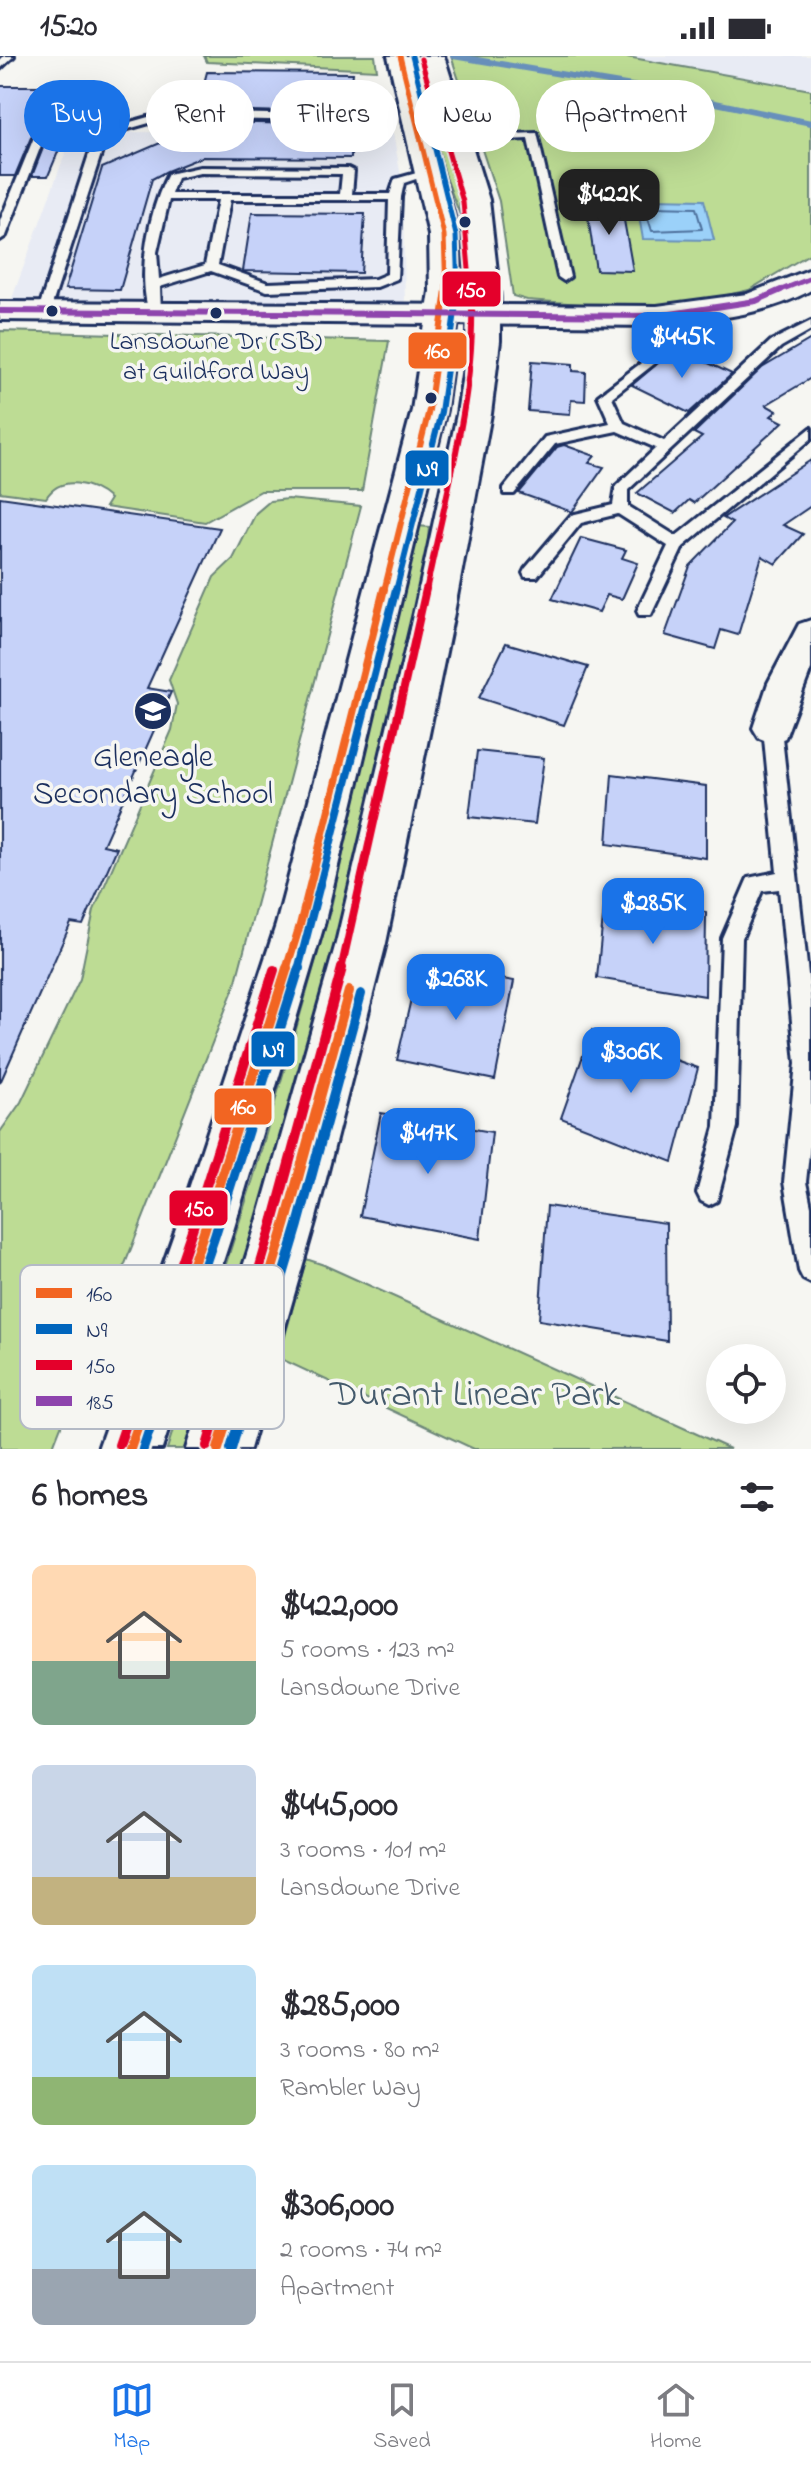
<!DOCTYPE html>
<html lang="en">
<head>
<meta charset="utf-8">
<style>
	:root { --surface:#fff; --page:#f2f2f3; --text:#2b2b33; --muted:#7c7c81; --line:#e1e1e2; --accent:#1a73e8 }
	body { margin:0; font-family:"Indie Flower",sans-serif; background:var(--page); color:var(--text); height:100vh; display:flex; flex-direction:column; font-size:30px; white-space:nowrap }
	* { box-sizing:border-box; margin:0 }
	p { font-size:26px; color:var(--muted) }
	.icon { flex:none; width:44px; height:44px; fill:none; stroke:currentColor; stroke-width:2; stroke-linecap:round; stroke-linejoin:round }
	.map { position:relative; height:1393px; overflow:hidden }
	.sheet { display:flex; flex-direction:column; background:var(--surface); flex:1 }
	.sheet>* { flex:none }
	.hud { position:absolute; left:24px; top:24px; width:764px; height:72px; display:flex; gap:16px }
	.tools { position:absolute; left:706px; top:1288px; display:grid; gap:16px }
	.tools a { display:grid; place-items:center; width:80px; height:80px; border-radius:50%; background:var(--surface); box-shadow:0 8px 32px #0002; font-size:40px }
	.price { position:absolute; translate:-50% -68px; padding:0 18px; border-radius:16px; background:var(--accent); color:#fff; font-size:26px; line-height:52px; filter:drop-shadow(0 2px 4px #0008) }
	.price::after { content:''; position:absolute; left:50%; top:48px; width:24px; height:18px; margin-left:-12px; background:inherit; clip-path:polygon(0 0,100% 0,50% 100%) }
	.price.on { background:#222; color:#fff }
	ul { padding:0; list-style:none }
	li { display:flex; align-items:center; gap:24px; height:200px; padding:0 32px }
	li span { display:grid; place-items:center; flex:none; width:224px; height:160px; border-radius:12px; color:#555 }
	li>.icon { margin-inline-start:auto }
	span .icon { width:96px; height:96px; fill:#fffc; stroke-width:1 }
	li b { font-size:34px }
	h2 { display:flex; justify-content:space-between; align-items:center; height:96px; padding:0 32px; font-size:34px }
	.pill { padding:0 28px; border-radius:36px; background:var(--surface); box-shadow:0 8px 32px #0002; font-size:28px; line-height:72px }
	.pill.on { background:var(--accent); color:#fff }
	.status { display:flex; justify-content:space-between; align-items:center; height:56px; padding:0 40px; background:var(--surface); direction:ltr }
	.status svg { height:22px; fill:currentColor }
	.tab-bar { display:flex; justify-content:space-around; align-items:center; height:112px; border-top:2px solid var(--line); background:var(--surface); font-size:22px; color:var(--muted) }
	.tab-bar a { display:grid; justify-items:center; gap:4px }
	.tab-bar .on { color:var(--accent) }
	.map>svg:first-child { display:block }
</style>
</head>
<body>
<div class="status"><b>15:20</b><svg viewBox="0 0 49 12"><path d="M0 12V9h3v3zM5 12V6h3v6zM10 12V3h3v9zM15 12V0h3v12zM26 1h20v11H26zM47 4h2v5h-2z"/></svg></div>
<div class="map">
<svg width="811" height="1393" viewBox="0 0 811 1393">
	<rect width="100%" height="100%" fill="#f6f6f2"/>
	<filter id="ink" filterUnits="userSpaceOnUse"><feTurbulence type="fractalNoise" baseFrequency=".0125" numOctaves="2"/><feDisplacementMap in="SourceGraphic" scale="16" xChannelSelector="R" yChannelSelector="G"/><feConvolveMatrix kernelMatrix="1 2 1 2 8 2 1 2 1" color-interpolation-filters="sRGB"/></filter>
	<g filter="url(#ink)">
		<g fill="#e8ebf4">
			<path d="M622,0H811V34Z"/>
			<path d="M73,76L393,77L403,132L405,252L11,245Z"/>
		</g>
		<g fill="#bddc94" stroke="#6c8679" stroke-width="2">
			<path d="M204,0H375L377,14L207,6Z"/>
			<path d="M408,0H423L466,150L463,167L438,100Z"/>
			<path d="M451,0H622L811,34V197L749,234L662,254L527,244L513,240L499,145Z"/>
			<path d="M0,275L389,285L362,435H261L205,466L105,451L110,443C92,427 61,418 46,442L0,436Z"/>
			<path d="M288,443L361,450L235,929L52,1393H0V1076L21,1046L80,923L94,854L172,674L177,648L169,624L214,521L233,503L256,457L270,445Z"/>
			<path d="M417,470L429,471L426,505L351,847L192,1393H167L253,1123L331,851Z"/>
			<path d="M306,1203L324,1209L730,1393H474L279,1302Z"/>
		</g>
		<path fill="#9bd1f9" stroke="#6890bb" stroke-width="2" d="M623,134L652,143L704,144L714,184L643,183L638,155L609,145Z"/>
		<g fill="none" stroke-linecap="round" stroke-linejoin="round">
			<path stroke="#4e709c" stroke-width="2" d="M651,151L696,152L702,173L652,175L646,156Z"/>
			<path stroke="#6890bb" stroke-width="6" d="M453,0L644,32L811,67"/>
		</g>
		<g fill="#c6d2f9" stroke="#1b2f5e" stroke-width="2">
			<path d="M207,16L353,17L348,57L197,54Z"/>
			<path d="M0,30H93L80,60H74L71,66L37,67L15,120H0Z"/>
			<path d="M209,66L352,69L351,102L202,101L167,115L152,123L120,234L65,233L102,112Z"/>
			<path d="M49,77H66L48,120H32Z"/>
			<path d="M585,141L622,153L633,215L596,214Z"/>
			<path d="M252,157L365,158L361,217L243,215Z"/>
			<path d="M811,283V322L766,349L777,355L771,360L783,366L694,447L689,444L675,457L637,437L702,381L694,377L762,312Z"/>
			<path d="M676,292L732,318L689,357L632,329Z"/>
			<path d="M532,305L573,308V315L586,316L585,345L571,344L570,358L528,355Z"/>
			<path d="M564,389L595,400L589,407L604,411L572,456L519,437L557,391Z"/>
			<path d="M811,404V450L783,469L803,478L776,508L762,500L738,579L721,574L715,593L665,579L690,510L732,467L723,462Z"/>
			<path d="M0,441L220,472L147,632L171,636L103,789L117,792L83,869L71,867L0,1027Z"/>
			<path d="M581,482L626,494L622,502L638,507L622,543L607,539L599,556L552,543Z"/>
			<path d="M506,587L588,611L564,669L479,642Z"/>
			<path d="M477,695L544,702L535,768L469,761Z"/>
			<path d="M612,718L706,730V802L607,788Z"/>
			<path d="M605,841L706,856L705,940L597,922Z"/>
			<path d="M419,908L514,925L495,1024L397,1004Z"/>
			<path d="M592,974L698,1012L673,1106L561,1062Z"/>
			<path d="M381,1057L492,1076L480,1183L360,1160Z"/>
			<path d="M547,1150L666,1167L667,1285L539,1264Z"/>
		</g>
		<g fill="none" stroke-linecap="round" stroke-linejoin="round">
			<defs>
				<g id="service">
					<path d="M4,0H14L0,13V4Z"/>
					<path d="M166,56L362,60L367,63L362,66L167,62L121,75L47,74L6,180L0,184V165L39,69H120Z"/>
					<path d="M537,77L570,221L564,225L558,221L528,83L458,86L453,83L458,80Z"/>
					<path d="M99,83L105,86L50,255L39,258L38,255L93,86Z"/>
					<path d="M200,111L348,112L354,115L352,138H390L395,123L431,113L437,116L404,127L401,141L397,223L377,231L267,235L211,215L160,231L161,256L150,259C136,220 149,154 168,118ZM200,117L342,118L340,138H171L177,122ZM169,144H218L205,209L159,223L157,196ZM230,144H389L387,218L375,223L268,227L218,209Z"/>
					<path d="M811,265V274L781,291L628,434V450L676,480L811,372V383L683,491L651,559H639L637,555L668,490L618,458L581,467L537,521H525L523,517L525,513L571,459L613,449L616,430L656,392L617,375L555,388L514,438H504V432L545,381L610,367L598,340L649,301L654,302V308L612,341L624,367L664,385L771,285Z"/>
					<path d="M772,665L781,672L811,946V1078L806,1126L811,1150V1227L803,1223L799,1215L784,1126L796,1007L779,833L762,835L742,882L737,1071L717,1145L709,1149L701,1145L697,1137L715,1071L722,882L748,822L777,816L763,672Z"/>
				</g>
				<path id="minor" d="M811,564V613L785,682L772,687L759,682L753,672L768,627L799,568Z"/>
				<path id="tertiary" d="M811,213V234C765,260 708,264 657,270L0,264V246L657,250L747,238Z"/>
				<g id="secondary">
					<path d="M388,0H412L459,179L462,235L446,354L324,869L233,1175L162,1393H98L175,1175L276,869L412,354L430,235L429,179Z"/>
					<path d="M420,0H444L489,144L500,242V285L491,358L454,557L386,887L315,1166L250,1393H186L257,1166L336,887L414,557L457,358L468,285V242L461,144Z"/>
				</g>
			</defs>
			<use href="#service" stroke="#1b2f5e" stroke-width="6"/>
			<use href="#minor" stroke="#1b2f5e" stroke-width="6"/>
			<use href="#tertiary" stroke="#1b2f5e" stroke-width="6"/>
			<use href="#secondary" stroke="#1b2f5e" stroke-width="6"/>
			<use href="#service" fill="#f6f6f2" fill-rule="evenodd"/>
			<use href="#minor" fill="#f6f6f2" fill-rule="evenodd"/>
			<use href="#tertiary" fill="#f6f6f2" fill-rule="evenodd"/>
			<use href="#secondary" fill="#f6f6f2" fill-rule="evenodd"/>
			<defs>
				<path id="bus-1-far3" d="M400,0L444,179L446,236"/>
				<path id="bus-1-far2" d="M384,535L429,354L446,234"/>
				<path id="bus-1-far1" d="M286,914L300,869L384,533"/>
				<g id="bus-1">
					<path d="M130,1393L204,1175L287,912"/>
					<path d="M218,1393L286,1166L349,935"/>
				</g>
				<path id="bus-2-far3" d="M412,0L456,179L458,236"/>
				<path id="bus-2-far2" d="M396,535L441,356L458,234"/>
				<path id="bus-2-far1" d="M298,914L396,533"/>
				<g id="bus-2">
					<path d="M143,1393L215,1179L299,912"/>
					<path d="M231,1393L298,1169L361,938"/>
				</g>
				<path id="bus-3-far3" d="M421,3L463,146L471,236"/>
				<path id="bus-3-far2" d="M426,535C444,446 479,324 471,234"/>
				<path id="bus-3-far1" d="M341,914L426,533"/>
				<g id="bus-3">
					<path d="M119,1389L193,1171L274,914"/>
					<path d="M207,1390L274,1163L342,912"/>
				</g>
				<path id="bus-4-far1" d="M776,236L811,222"/>
				<path id="bus-4" d="M0,255L657,260L756,245L781,234"/>
			</defs>
			<use href="#bus-1-far3" stroke="#f6f6f2" stroke-width="9"/>
			<use href="#bus-1-far2" stroke="#f6f6f2" stroke-width="11"/>
			<use href="#bus-1-far1" stroke="#f6f6f2" stroke-width="14"/>
			<use href="#bus-1" stroke="#f6f6f2" stroke-width="16"/>
			<use href="#bus-2-far3" stroke="#f6f6f2" stroke-width="9"/>
			<use href="#bus-2-far2" stroke="#f6f6f2" stroke-width="11"/>
			<use href="#bus-2-far1" stroke="#f6f6f2" stroke-width="14"/>
			<use href="#bus-2" stroke="#f6f6f2" stroke-width="16"/>
			<use href="#bus-3-far3" stroke="#f6f6f2" stroke-width="9"/>
			<use href="#bus-3-far2" stroke="#f6f6f2" stroke-width="11"/>
			<use href="#bus-3-far1" stroke="#f6f6f2" stroke-width="14"/>
			<use href="#bus-3" stroke="#f6f6f2" stroke-width="16"/>
			<use href="#bus-4-far1" stroke="#f6f6f2" stroke-width="9"/>
			<use href="#bus-4" stroke="#f6f6f2" stroke-width="11"/>
			<use href="#bus-1-far3" stroke="#f26522" stroke-width="5"/>
			<use href="#bus-1-far2" stroke="#f26522" stroke-width="6"/>
			<use href="#bus-1-far1" stroke="#f26522" stroke-width="8"/>
			<use href="#bus-1" stroke="#f26522" stroke-width="10"/>
			<use href="#bus-2-far3" stroke="#0065bd" stroke-width="5"/>
			<use href="#bus-2-far2" stroke="#0065bd" stroke-width="6"/>
			<use href="#bus-2-far1" stroke="#0065bd" stroke-width="8"/>
			<use href="#bus-2" stroke="#0065bd" stroke-width="10"/>
			<use href="#bus-3-far3" stroke="#e4002b" stroke-width="5"/>
			<use href="#bus-3-far2" stroke="#e4002b" stroke-width="6"/>
			<use href="#bus-3-far1" stroke="#e4002b" stroke-width="8"/>
			<use href="#bus-3" stroke="#e4002b" stroke-width="10"/>
			<use href="#bus-4-far1" stroke="#8e44ad" stroke-width="5"/>
			<use href="#bus-4" stroke="#8e44ad" stroke-width="6"/>
		</g>
	</g>
	<defs>
		<symbol id="school-disc" viewBox="-11 -11 22 22"><circle r="9.5" fill="#1b2f5e" stroke="#f6f6f2"/><path d="M0-5L7-2L0 1L-7-2ZM-4 1L0 2.5L4 1V4Q0 6-4 4Z" fill="#fff"/></symbol>
	</defs>
	<g fill-rule="evenodd">
		<use href="#school-disc" x="131" y="633" width="44" height="44"/>
	</g>
	<g fill="#1b2f5e" stroke="#f6f6f2" stroke-width="3">
		<circle cx="465" cy="166" r="7"/>
		<circle cx="52" cy="255" r="7"/>
		<circle cx="216" cy="257" r="7"/>
		<circle cx="431" cy="342" r="7"/>
	</g>
	<g text-anchor="middle" stroke-width="7" stroke-linejoin="round" paint-order="stroke">
		<g font-size="26" fill="#1b2f5e" stroke="#f6f6f2">
			<text x="216" y="293">Lansdowne Dr (SB)<tspan x="216" dy="30">at Guildford Way</tspan></text>
		</g>
		<g font-size="32" fill="#1b2f5e" stroke="#f6f6f2">
			<text x="153" y="710">Gleneagle<tspan x="153" dy="37">Secondary School</tspan></text>
		</g>
		<g font-size="38" fill="#445a6c" stroke="#f6f6f2">
			<text x="475" y="1349">Durant Linear Park</text>
		</g>
	</g>
	<rect x="20" y="1209" width="264" height="164" rx="12" fill="#f6f6f2" stroke="#b4bac6" stroke-width="2"/>
	<rect x="36" y="1232" width="36" height="10" fill="#f26522"/>
	<rect x="36" y="1268" width="36" height="10" fill="#0065bd"/>
	<rect x="36" y="1304" width="36" height="10" fill="#e4002b"/>
	<rect x="36" y="1340" width="36" height="10" fill="#8e44ad"/>
	<g font-size="22" fill="#1b2f5e">
		<text x="86" y="1245">160</text>
		<text x="86" y="1281">N9</text>
		<text x="86" y="1317">150</text>
		<text x="86" y="1353">185</text>
	</g>
	<g stroke="#f6f6f2" stroke-width="3">
		<rect x="441" y="214" width="61" height="38" rx="8" fill="#e4002b"/>
		<rect x="407" y="275" width="61" height="39" rx="8" fill="#f26522"/>
		<rect x="404" y="393" width="46" height="38" rx="8" fill="#0065bd"/>
		<rect x="250" y="974" width="46" height="38" rx="8" fill="#0065bd"/>
		<rect x="213" y="1031" width="60" height="39" rx="8" fill="#f26522"/>
		<rect x="168" y="1133" width="61" height="38" rx="8" fill="#e4002b"/>
	</g>
	<g font-size="22" text-anchor="middle" font-weight="bold" fill="#fff">
		<text x="471" y="241">150</text>
		<text x="437" y="302">160</text>
		<text x="427" y="420">N9</text>
		<text x="273" y="1001">N9</text>
		<text x="243" y="1058">160</text>
		<text x="199" y="1160">150</text>
	</g>
</svg>
<div class="tools">
<a><svg class="icon" aria-label="locate" viewBox="0 0 24 24"><circle cx="12" cy="12" r="6"/><path d="M12 2v4M12 18v4M2 12h4M18 12h4"/></svg></a>
</div>
<b class="price on" style="left:609px;top:181px">$422K</b>
<b class="price" style="left:682px;top:324px">$445K</b>
<b class="price" style="left:653px;top:890px">$285K</b>
<b class="price" style="left:456px;top:966px">$268K</b>
<b class="price" style="left:631px;top:1039px">$306K</b>
<b class="price" style="left:428px;top:1120px">$417K</b>
<div class="hud">
<a class="pill on">Buy</a>
<a class="pill">Rent</a>
<a class="pill">Filters</a>
<a class="pill">New</a>
<a class="pill">Apartment</a>
</div>
</div>
<section class="sheet">
<h2>6 homes<svg class="icon" aria-label="filters" viewBox="0 0 24 24"><path d="M4 7h16M4 17h16"/><circle cx="9" cy="7" r="2"/><circle cx="15" cy="17" r="2"/></svg></h2>
<ul>
<li><span style="background:linear-gradient(#ffd9b3 60%,#7fa58c 0)"><svg class="icon" aria-label="home" viewBox="0 0 24 24"><path d="M3 11l9-7 9 7M6 9v11h12V9"/></svg></span><div><b>$422,000</b><p>5 rooms · 123 m²</p><p>Lansdowne Drive</p></div></li>
<li><span style="background:linear-gradient(#c9d6e8 70%,#c2b280 0)"><svg class="icon" aria-label="home" viewBox="0 0 24 24"><path d="M3 11l9-7 9 7M6 9v11h12V9"/></svg></span><div><b>$445,000</b><p>3 rooms · 101 m²</p><p>Lansdowne Drive</p></div></li>
<li><span style="background:linear-gradient(#bfe0f5 70%,#8fb573 0)"><svg class="icon" aria-label="home" viewBox="0 0 24 24"><path d="M3 11l9-7 9 7M6 9v11h12V9"/></svg></span><div><b>$285,000</b><p>3 rooms · 80 m²</p><p>Rambler Way</p></div></li>
<li><span style="background:linear-gradient(#bfe0f5 65%,#9aa5b1 0)"><svg class="icon" aria-label="home" viewBox="0 0 24 24"><path d="M3 11l9-7 9 7M6 9v11h12V9"/></svg></span><div><b>$306,000</b><p>2 rooms · 74 m²</p><p>Apartment</p></div></li>
</ul>
</section>
<nav class="tab-bar">
<a class="on"><svg class="icon" aria-label="map" viewBox="0 0 24 24"><path d="M3 6l6-2 6 2 6-2v14l-6 2-6-2-6 2zM9 4v14M15 6v14"/></svg>Map</a>
<a><svg class="icon" aria-label="saved" viewBox="0 0 24 24"><path d="M7 4h10v16l-5-4-5 4z"/></svg>Saved</a>
<a><svg class="icon" aria-label="home" viewBox="0 0 24 24"><path d="M3 11l9-7 9 7M6 9v11h12V9"/></svg>Home</a>
</nav>
</body>
</html>
